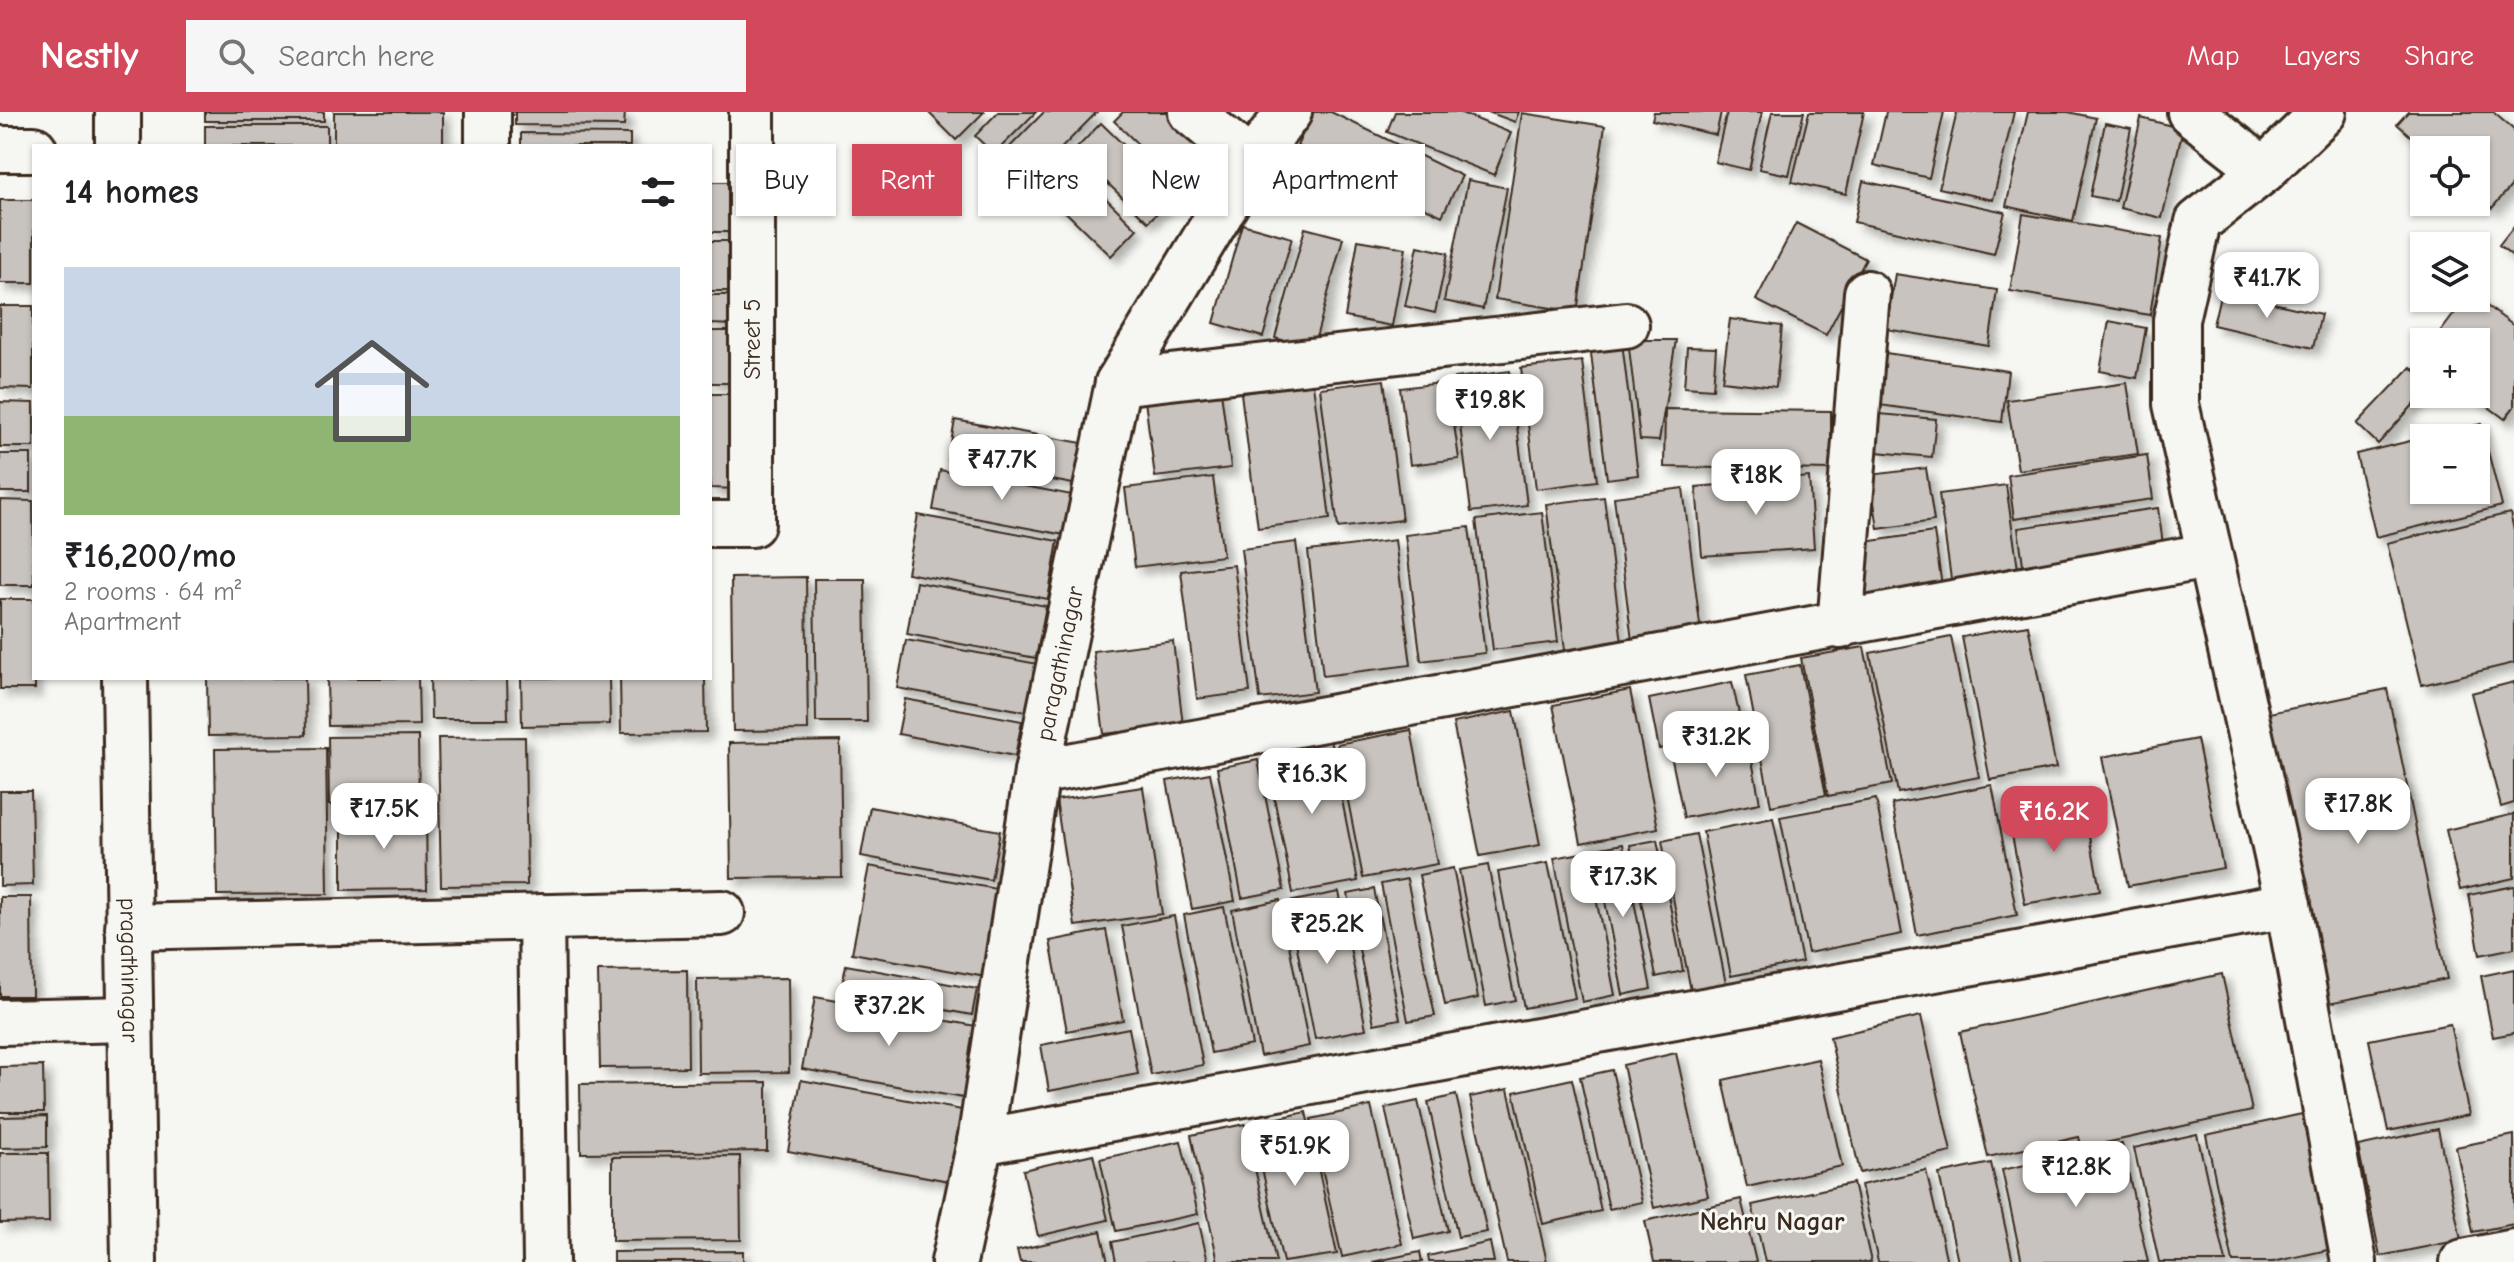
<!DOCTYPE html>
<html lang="en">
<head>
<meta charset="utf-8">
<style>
	:root { --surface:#fff; --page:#f6f6f6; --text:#202124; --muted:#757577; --accent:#d1495b }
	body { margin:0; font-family:"Comic Neue",sans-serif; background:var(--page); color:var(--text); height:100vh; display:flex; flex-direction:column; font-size:30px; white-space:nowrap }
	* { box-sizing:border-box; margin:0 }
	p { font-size:26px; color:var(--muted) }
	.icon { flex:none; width:44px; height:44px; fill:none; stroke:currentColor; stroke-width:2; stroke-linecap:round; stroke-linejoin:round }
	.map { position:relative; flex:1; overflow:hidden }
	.panel { position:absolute; left:32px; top:32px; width:680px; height:536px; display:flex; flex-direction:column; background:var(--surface); border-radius:0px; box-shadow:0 2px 6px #0004 }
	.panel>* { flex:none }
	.banner { position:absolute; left:736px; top:32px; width:760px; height:72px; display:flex; gap:16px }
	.buttons { position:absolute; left:2410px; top:24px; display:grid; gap:16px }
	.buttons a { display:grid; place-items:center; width:80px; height:80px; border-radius:0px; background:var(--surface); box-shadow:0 2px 6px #0004; font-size:40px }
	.price { position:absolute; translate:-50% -68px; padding:0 18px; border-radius:16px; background:#fff; color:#222; font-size:26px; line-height:52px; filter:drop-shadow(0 2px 4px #0008) }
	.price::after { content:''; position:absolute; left:50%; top:48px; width:24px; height:18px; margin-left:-12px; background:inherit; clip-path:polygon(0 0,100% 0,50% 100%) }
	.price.current { background:var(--accent); color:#fff }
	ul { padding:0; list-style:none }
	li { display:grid; align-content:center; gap:16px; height:424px; padding:0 32px }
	li span { display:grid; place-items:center; height:248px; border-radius:0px; color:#555 }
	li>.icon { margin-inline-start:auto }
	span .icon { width:144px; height:144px; fill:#fffc; stroke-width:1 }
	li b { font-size:34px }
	h2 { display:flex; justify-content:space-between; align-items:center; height:96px; padding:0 32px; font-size:34px }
	.pill { padding:0 28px; border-radius:0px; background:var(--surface); box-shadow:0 2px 6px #0004; font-size:28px; line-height:72px }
	.pill.current { background:var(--accent); color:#fff }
	header { display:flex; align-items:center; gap:48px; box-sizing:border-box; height:112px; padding:0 40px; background:var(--accent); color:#fff }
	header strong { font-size:38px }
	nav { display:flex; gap:44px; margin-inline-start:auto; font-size:28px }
	.search { width:560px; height:72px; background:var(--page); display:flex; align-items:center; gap:20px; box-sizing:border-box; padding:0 28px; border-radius:0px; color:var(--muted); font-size:30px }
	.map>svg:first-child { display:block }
</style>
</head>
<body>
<header>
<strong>Nestly</strong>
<div class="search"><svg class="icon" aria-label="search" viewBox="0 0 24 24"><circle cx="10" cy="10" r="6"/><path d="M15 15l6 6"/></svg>Search here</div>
<nav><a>Map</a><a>Layers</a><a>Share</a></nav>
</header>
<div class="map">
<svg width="2514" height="1150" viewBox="0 0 2514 1150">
	<defs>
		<filter id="shadow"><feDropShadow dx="7" dy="7" stdDeviation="4" flood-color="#0004"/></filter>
	</defs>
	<rect width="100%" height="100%" fill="#f6f6f2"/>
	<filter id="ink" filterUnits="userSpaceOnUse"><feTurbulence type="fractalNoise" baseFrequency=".0125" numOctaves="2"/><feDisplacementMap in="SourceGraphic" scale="16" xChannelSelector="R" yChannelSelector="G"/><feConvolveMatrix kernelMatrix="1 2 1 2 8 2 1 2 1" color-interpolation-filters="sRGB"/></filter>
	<g filter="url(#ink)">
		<g fill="#c8c3be" stroke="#3b2a1e" stroke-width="2" fill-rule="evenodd" filter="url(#shadow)">
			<rect x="205" y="0" width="119" height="9"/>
			<rect x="334" y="0" width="109" height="34"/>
			<path d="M515,0H625L624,14L515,13Z"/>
			<path d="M928,0H984L956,28Z"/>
			<path d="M998,0H1036L994,42L975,24Z"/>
			<path d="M1044,0H1097L1027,71L1000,45Z"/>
			<path d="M1123,0H1170L1212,41L1181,74L1114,9Z"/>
			<path d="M1313,0H1331L1462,64L1442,104L1297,34Z"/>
			<path d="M1395,0H1459L1511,21L1494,63L1387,20Z"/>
			<path d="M1488,0H1519L1515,10Z"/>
			<path d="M1654,0H1721L1716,23L1652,8Z"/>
			<path d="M1727,0H1762L1749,58L1715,50Z"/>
			<path d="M1772,0H1804L1789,63L1759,57Z"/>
			<path d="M1809,0H1864L1846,82L1792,70Z"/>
			<path d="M1886,0H1944L1929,66L1874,53Z"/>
			<path d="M1957,0H2014L1993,88L1939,76Z"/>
			<path d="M2028,0H2068L2096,6L2073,109L2006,94Z"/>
			<path d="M2408,0H2493L2514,18V71L2492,96L2476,82V38H2426L2397,12Z"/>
			<path d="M1522,1L1605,14L1577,200L1495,187Z"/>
			<path d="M2141,6L2183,17L2162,106L2120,96Z"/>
			<path d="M1101,11L1175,83L1148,110L1074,39Z"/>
			<path d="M2105,11L2131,16L2116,89L2090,84Z"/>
			<rect x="205" y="14" width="122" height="20"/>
			<path d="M521,21L630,22V34H521Z"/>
			<path d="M1075,56L1137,117L1111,144L1048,83Z"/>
			<path d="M1468,68L1507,76L1483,197L1444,189Z"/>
			<path d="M1863,69L2005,100L1994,142L1854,110Z"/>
			<rect x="710" y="70" width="24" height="50"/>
			<rect x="0" y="88" width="34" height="83"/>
			<path d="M2023,102L2162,126L2150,203L2010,179Z"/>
			<path d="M1796,111L1866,147L1826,223L1756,188Z"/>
			<path d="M1242,112L1292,126L1263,225L1214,211Z"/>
			<path d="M2514,114V145L2499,133Z"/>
			<path d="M1305,116L1343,126L1313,237L1275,226Z"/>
			<path d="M1358,128L1406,136L1392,214L1345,205Z"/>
			<path d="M710,129H734L733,179H710Z"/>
			<path d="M1418,134L1448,141L1435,201L1405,194Z"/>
			<path d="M1895,162L1997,178L1989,234L1886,217Z"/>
			<path d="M2221,179L2321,202L2313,236L2213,213Z"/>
			<path d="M710,183H734L735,213L710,212Z"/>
			<path d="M2466,186H2476L2514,214V295L2505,307L2471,282H2476V230H2433Z"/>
			<path d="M0,194H33V277L0,276Z"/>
			<path d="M1730,207L1782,214L1776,275L1722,269Z"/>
			<path d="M2109,209L2146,216L2137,266L2100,259Z"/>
			<rect x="710" y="219" width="27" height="52"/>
			<path d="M1628,228H1676L1659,329L1640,328Z"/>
			<path d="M1622,230L1638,363L1607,367L1590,234Z"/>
			<path d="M1687,235L1716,236L1713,277L1684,275Z"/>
			<path d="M1879,240L2008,259L2002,310L1872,292Z"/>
			<path d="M1582,249L1597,369L1536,377L1521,256Z"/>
			<path d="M2411,255L2424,267V281L2378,332L2357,312Z"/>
			<path d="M1510,259L1527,393L1471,400L1454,266Z"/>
			<path d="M1384,268L1402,408L1338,416L1320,276Z"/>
			<path d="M1448,270L1459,347L1410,353L1400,276Z"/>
			<path d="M2127,271L2138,342L2018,358L2007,288Z"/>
			<path d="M1220,272L1231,356L1155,365L1144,281Z"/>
			<path d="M1313,272L1330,407L1258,416L1241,281Z"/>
			<path d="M710,282H740L739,377L710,376Z"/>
			<path d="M0,290L34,291V335H0Z"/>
			<path d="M1665,297L1831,299V358L1664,355Z"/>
			<path d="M1880,302L1936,307L1932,345L1876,340Z"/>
			<path d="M955,308L1082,331L1073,372L948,348Z"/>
			<path d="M2481,312L2502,394L2376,425L2356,342ZM2424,326H2476V378H2424Z"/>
			<rect x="0" y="342" width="31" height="38"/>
			<path d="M2147,343L2153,387L2014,407L2008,363Z"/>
			<path d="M1926,356L1934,409L1878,417L1870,363Z"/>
			<path d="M940,358L1072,383L1065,423L933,398Z"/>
			<path d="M1213,365L1223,444L1135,455L1125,376Z"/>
			<path d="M1809,365L1814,436L1702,444L1696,375Z"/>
			<path d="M2006,373L2019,464L1952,474L1939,382Z"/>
			<path d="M1683,376L1701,521L1632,529L1614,385Z"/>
			<path d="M1604,385L1622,531L1565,538L1546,392Z"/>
			<path d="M0,388L33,389L34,473H0Z"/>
			<path d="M2158,396L2165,447L2025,467L2018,416Z"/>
			<path d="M1542,400L1558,530L1493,538L1476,408Z"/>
			<path d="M2510,401L2514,418V551L2422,573L2387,431Z"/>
			<path d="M918,403L1058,429L1048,487L907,461Z"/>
			<path d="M1469,415L1485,541L1421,549L1405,423Z"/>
			<path d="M1934,420L1943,481L1866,491L1858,431Z"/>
			<path d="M1395,428L1411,553L1323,564L1308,439Z"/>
			<path d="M1296,430L1315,580L1260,587L1241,437Z"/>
			<path d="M1234,453L1250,580L1197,587L1181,459Z"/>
			<path d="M806,465L808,618L733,619L731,466Z"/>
			<path d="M814,467H865L867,610H816Z"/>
			<path d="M916,470L1046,494L1036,546L907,522Z"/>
			<path d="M0,487H34L35,577H0Z"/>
			<path d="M2028,513L2056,656L1990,668L1962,525Z"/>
			<path d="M1951,525L1979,665L1898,681L1870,541Z"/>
			<path d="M906,528L1038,552L1029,600L897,576Z"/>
			<path d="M1173,529L1183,613L1104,622L1093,539Z"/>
			<path d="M1864,535L1892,672L1828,684L1801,546Z"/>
			<path d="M1800,553L1826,683L1771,694L1746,563Z"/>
			<path d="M207,566H305L306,623L208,624Z"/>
			<path d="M327,566H418L419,613L328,614Z"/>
			<path d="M430,566H507L508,607H431Z"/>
			<path d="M521,566H609L610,612L522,614Z"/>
			<path d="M620,566H705L706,620L621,621Z"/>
			<path d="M1732,570L1743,620L1659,637L1649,587Z"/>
			<path d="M2514,570V691L2501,695L2471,581Z"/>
			<path d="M2387,577L2447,867L2329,891L2269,601Z"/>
			<path d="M1630,578L1658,716L1581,731L1553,593Z"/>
			<path d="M905,587L1022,609L1015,644L898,622Z"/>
			<path d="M1514,599L1540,733L1480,744L1453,611Z"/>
			<path d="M1411,618L1437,752L1363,766L1337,632Z"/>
			<path d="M418,624L419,692L329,693L328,625Z"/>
			<path d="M525,625L527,773L441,774L438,626Z"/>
			<path d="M1330,627L1358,769L1293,781L1265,640Z"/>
			<path d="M1748,627L1760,691L1684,706L1671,643Z"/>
			<path d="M2197,627L2223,756L2128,774L2102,645Z"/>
			<path d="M840,629L842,765L731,766L729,631Z"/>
			<path d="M326,636L328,782L217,783L215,637Z"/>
			<path d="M1258,648L1284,778L1242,786L1217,656Z"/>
			<path d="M1210,661L1235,789L1192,797L1167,669Z"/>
			<path d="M1992,673L2017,803L1917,823L1892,692Z"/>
			<path d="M1143,675L1162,802L1075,814L1056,688Z"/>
			<path d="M0,679H31L33,773L0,774Z"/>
			<path d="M1876,687L1902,822L1808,841L1780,705Z"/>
			<path d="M2084,693L2100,778L2025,792L2009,707Z"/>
			<path d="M870,695L1000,719L991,768L861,744Z"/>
			<path d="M426,700L427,777L342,778V701Z"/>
			<path d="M2514,702V766L2460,778L2446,718Z"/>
			<path d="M1773,706L1802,850L1731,864L1703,720Z"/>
			<path d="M1696,722L1726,872L1691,879L1662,729Z"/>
			<path d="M1657,728L1683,859L1656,865L1630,733Z"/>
			<path d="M1623,732L1651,877L1623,883L1595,737Z"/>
			<path d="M1587,740L1615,883L1582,890L1554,746Z"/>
			<path d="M1548,751L1575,886L1524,896L1498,760Z"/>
			<path d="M1488,753L1515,888L1486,894L1459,758Z"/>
			<path d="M869,754L1002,778L986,865L852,841Z"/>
			<path d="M1453,756L1478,886L1445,893L1419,763Z"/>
			<path d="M1407,767L1435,904L1408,909L1381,772Z"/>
			<path d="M2514,774V836L2480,843L2469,783Z"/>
			<path d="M1374,777L1400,907L1374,912L1348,782Z"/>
			<path d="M1339,780L1366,917L1315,927L1288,790Z"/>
			<path d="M0,785H31L32,884H0Z"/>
			<path d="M1280,788L1309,934L1260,944L1232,798Z"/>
			<path d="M1224,795L1252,933L1211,941L1184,803Z"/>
			<path d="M1174,804L1203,953L1151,963L1122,814Z"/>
			<path d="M1106,818L1123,908L1067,919L1050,829Z"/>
			<path d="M846,853L977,877L972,903L841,879Z"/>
			<path d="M2514,857V921L2493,925L2481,864Z"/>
			<path d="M687,858L688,955L600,956L598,859Z"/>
			<path d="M2222,862L2252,999L2082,1036L2079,1025L1988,1045L1960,920Z"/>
			<path d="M788,866L789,960L698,961L697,867Z"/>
			<path d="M815,885L976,914L963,986L802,957Z"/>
			<path d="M1921,904L1951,1040L1860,1061L1830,925Z"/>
			<path d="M2450,912L2469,1003L2388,1019L2369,928Z"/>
			<path d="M1129,916L1138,962L1049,979L1041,933Z"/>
			<path d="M1676,941L1708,1084L1654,1096L1623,953Z"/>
			<path d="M1818,947L1842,1054L1747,1075L1723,968Z"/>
			<path d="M43,954L44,1000H0V955Z"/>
			<path d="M1612,958L1642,1090L1609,1097L1580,965Z"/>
			<path d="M1572,967L1601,1099L1543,1112L1514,980Z"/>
			<path d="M801,968L962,998L949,1069L788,1039Z"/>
			<path d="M767,970V1039L581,1041L580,972Z"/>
			<path d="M1508,977L1547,1150H1507L1470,985Z"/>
			<path d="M1456,983L1487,1120L1458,1125L1428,990Z"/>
			<path d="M1418,989L1448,1119L1414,1127L1385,996Z"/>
			<path d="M1371,994L1402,1132L1342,1145L1311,1007Z"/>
			<path d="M1306,1000L1337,1142L1283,1150L1252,1012Z"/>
			<path d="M2302,1002L2332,1137L2273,1150H2233L2206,1023Z"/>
			<path d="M47,1004V1035L0,1036V1005Z"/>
			<path d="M1245,1012L1276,1150H1218L1191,1023Z"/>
			<path d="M2438,1017L2461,1128L2380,1144L2358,1034Z"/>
			<path d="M2197,1022L2226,1150H2159L2134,1036Z"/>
			<path d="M2514,1023V1112L2473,1120L2456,1035Z"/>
			<path d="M1181,1029L1198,1102L1116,1119L1100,1047Z"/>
			<path d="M2122,1032L2148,1150H2022L2002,1058Z"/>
			<path d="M0,1041H48L49,1110L0,1111Z"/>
			<path d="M1093,1042L1108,1108L1038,1124L1023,1058Z"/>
			<path d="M740,1044L741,1128L612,1129V1045Z"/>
			<path d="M1991,1051L2013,1150H1958L1939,1062Z"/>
			<path d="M1926,1058L1947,1150H1878L1861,1073Z"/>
			<path d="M1853,1071L1871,1150H1765L1752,1093Z"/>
			<path d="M1741,1087L1756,1150H1654L1645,1109Z"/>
			<path d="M1199,1111L1208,1150H1116L1112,1130Z"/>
			<path d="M1101,1119L1108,1150H1020L1017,1138Z"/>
			<path d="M1490,1130L1494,1150H1429L1428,1144Z"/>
			<path d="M743,1139V1150H613V1140Z"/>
			<path d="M1420,1140L1422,1150H1372Z"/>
		</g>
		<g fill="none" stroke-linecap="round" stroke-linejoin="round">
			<defs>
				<g id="street">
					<path d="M118,0V34"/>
					<path d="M1191,0L1251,50"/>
					<path d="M2190,0L2264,58"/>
					<path d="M2324,0L2264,58L2198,110L2176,208V292L2288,793L2354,1150"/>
					<path d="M488,34V0"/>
					<path d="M0,37H34"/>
					<path d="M1118,271L1626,213"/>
					<path d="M710,412H752V0"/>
					<path d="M1840,514L1867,181"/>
					<path id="s1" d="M125,566L134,1150"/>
					<path d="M1037,660L2207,444"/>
					<path d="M541,805L546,1150"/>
					<path d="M128,815L722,801"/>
					<path d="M0,910L130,907"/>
					<path d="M980,1030L2288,793"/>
					<path id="s2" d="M954,1150L980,1030L1037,660L1118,271L1251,50L1289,0"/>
					<path d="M2463,1150L2514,1140"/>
				</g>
			</defs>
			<use href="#street" stroke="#3b2a1e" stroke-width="50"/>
			<use href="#street" stroke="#f6f6f2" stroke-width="44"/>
		</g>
	</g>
	<g text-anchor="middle" stroke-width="6" stroke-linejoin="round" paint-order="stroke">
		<g font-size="24" fill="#3b2a1e" stroke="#f6f6f2">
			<text transform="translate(752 227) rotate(-90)" y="8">Street 5</text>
			<text dy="8" stroke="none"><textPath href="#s2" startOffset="608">paragathinagar</textPath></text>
			<text dy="8" stroke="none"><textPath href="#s1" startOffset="292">pragathinagar</textPath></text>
		</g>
		<g font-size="26" font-weight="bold" fill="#3b2a1e" stroke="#f6f6f2">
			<text x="1772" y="1118">Nehru Nagar</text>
		</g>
	</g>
</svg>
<div class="buttons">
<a><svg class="icon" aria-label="locate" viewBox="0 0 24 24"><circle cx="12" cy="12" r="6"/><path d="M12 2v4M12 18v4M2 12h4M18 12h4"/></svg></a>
<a><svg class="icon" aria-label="layers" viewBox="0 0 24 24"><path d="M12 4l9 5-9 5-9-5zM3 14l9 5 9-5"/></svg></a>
<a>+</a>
<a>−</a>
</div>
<b class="price" style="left:2267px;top:208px">₹41.7K</b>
<b class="price" style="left:1490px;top:330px">₹19.8K</b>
<b class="price" style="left:1002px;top:390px">₹47.7K</b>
<b class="price" style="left:1756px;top:405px">₹18K</b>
<b class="price" style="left:1716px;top:667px">₹31.2K</b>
<b class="price" style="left:1312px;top:704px">₹16.3K</b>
<b class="price" style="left:2358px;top:734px">₹17.8K</b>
<b class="price" style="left:384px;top:739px">₹17.5K</b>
<b class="price current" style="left:2054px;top:742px">₹16.2K</b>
<b class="price" style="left:1623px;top:807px">₹17.3K</b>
<b class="price" style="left:1327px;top:854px">₹25.2K</b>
<b class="price" style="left:889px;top:936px">₹37.2K</b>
<b class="price" style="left:1295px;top:1076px">₹51.9K</b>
<b class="price" style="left:2076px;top:1097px">₹12.8K</b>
<div class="banner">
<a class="pill">Buy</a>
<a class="pill current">Rent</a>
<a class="pill">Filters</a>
<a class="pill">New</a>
<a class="pill">Apartment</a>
</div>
<section class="panel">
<h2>14 homes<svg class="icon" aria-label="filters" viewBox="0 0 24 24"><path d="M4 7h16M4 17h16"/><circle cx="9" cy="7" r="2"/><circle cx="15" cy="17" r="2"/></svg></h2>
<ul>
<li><span style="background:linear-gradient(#c9d6e8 60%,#8fb573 0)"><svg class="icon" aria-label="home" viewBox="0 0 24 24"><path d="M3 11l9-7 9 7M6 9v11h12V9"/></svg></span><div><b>₹16,200/mo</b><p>2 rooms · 64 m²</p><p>Apartment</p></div></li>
</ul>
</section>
</div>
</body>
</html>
